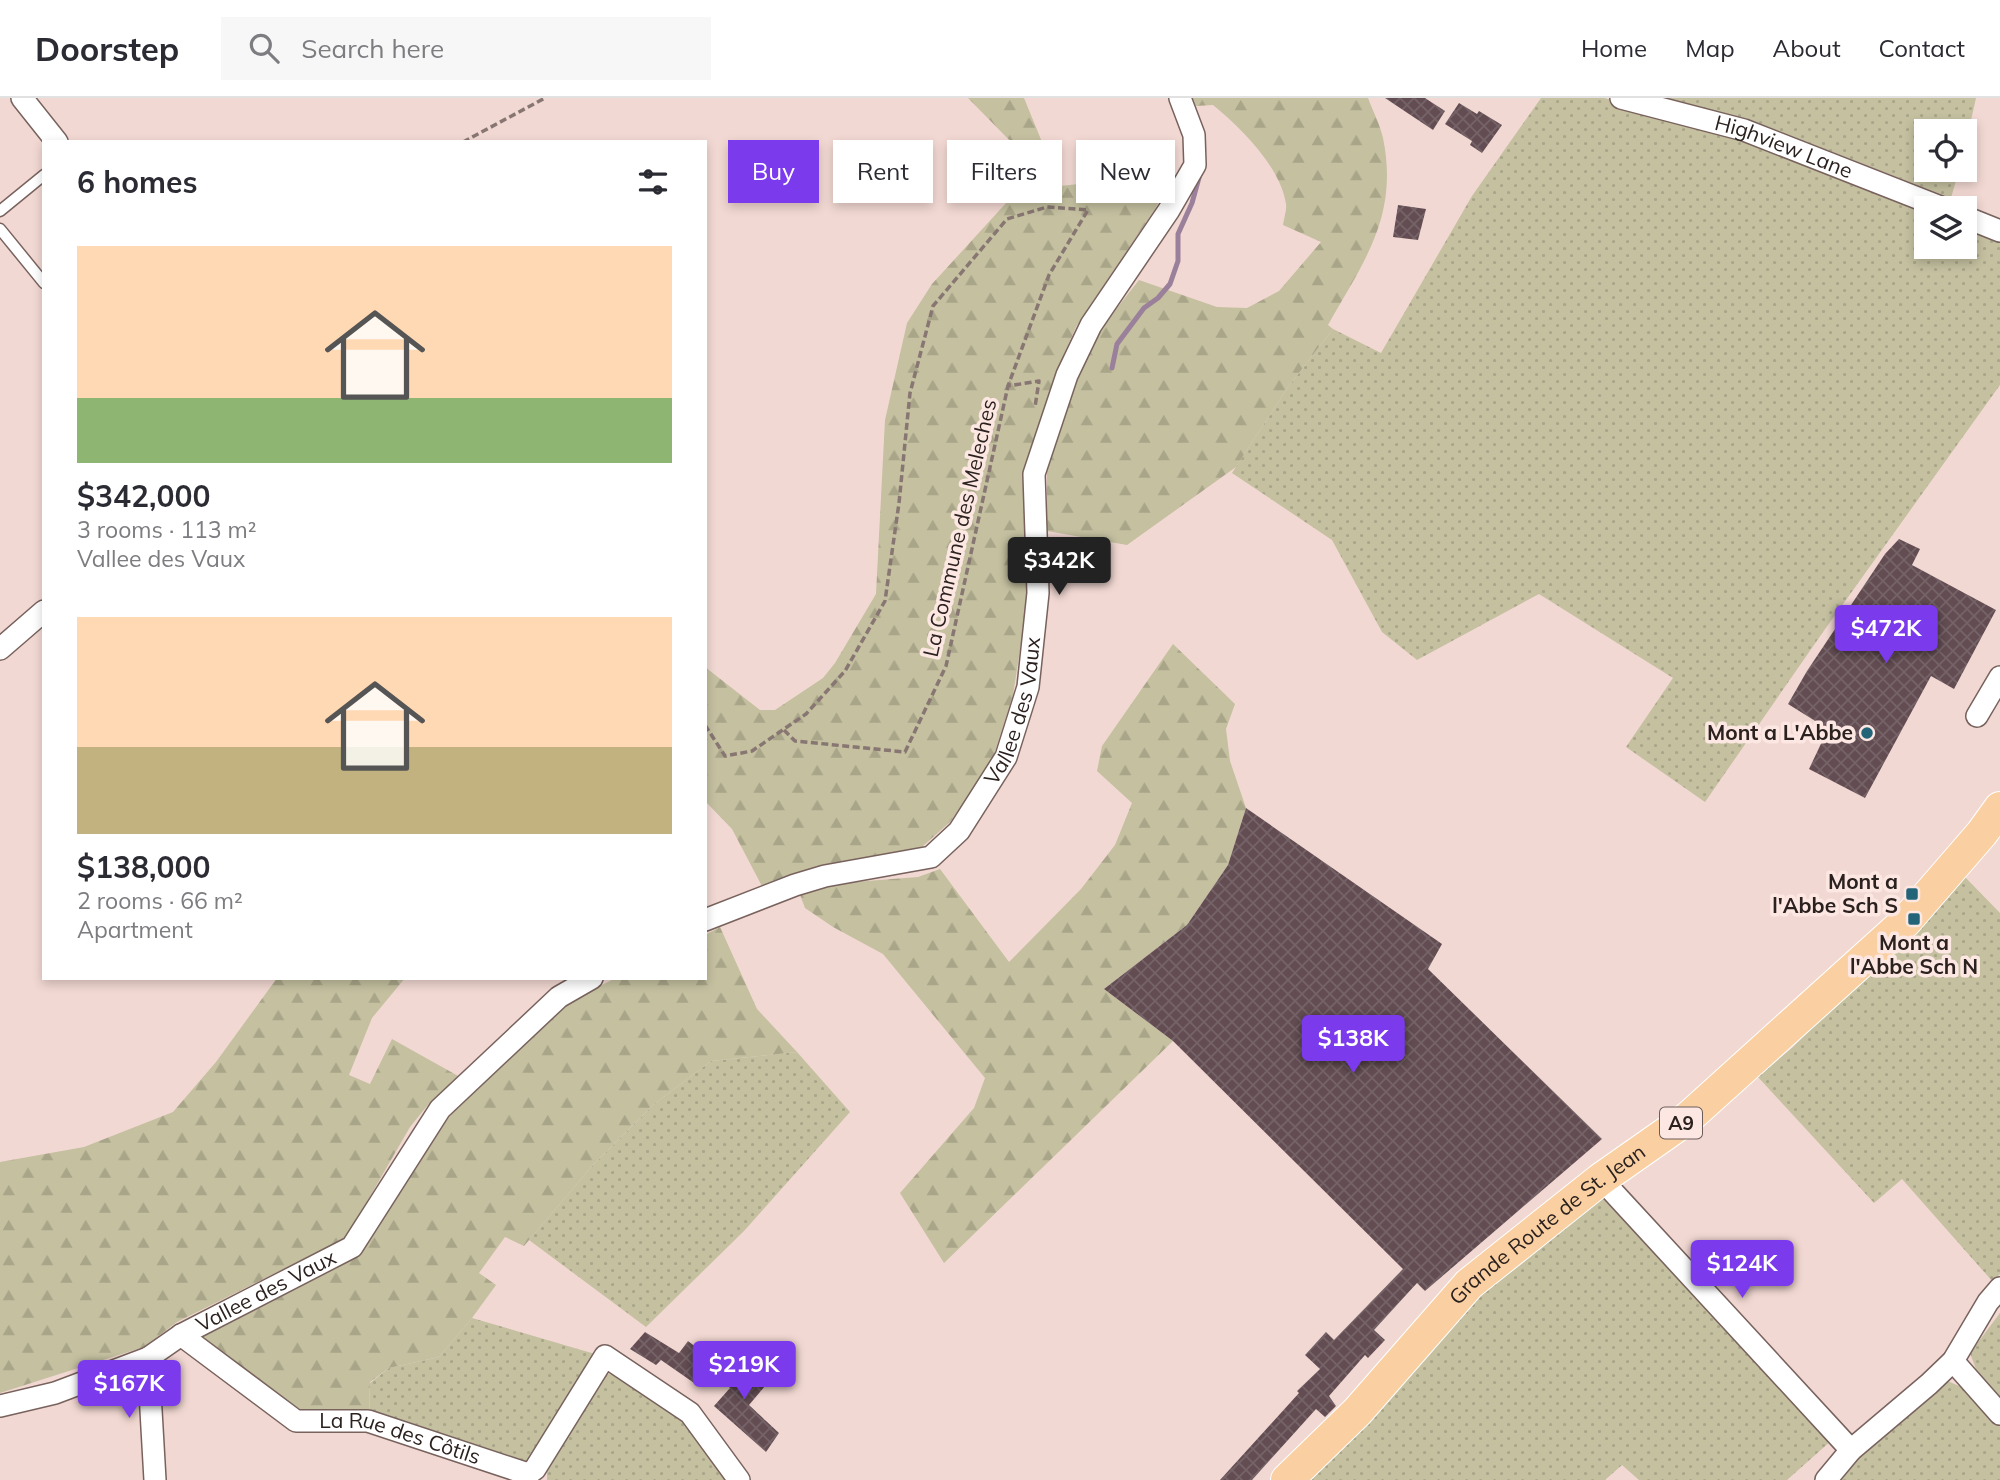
<!DOCTYPE html>
<html lang="en">
<head>
<meta charset="utf-8">
<style>
	:root { --surface:#fff; --page:#f7f7f7; --text:#2b2b33; --muted:#7c7c81; --line:#e1e1e2; --accent:#7c3aed }
	body { margin:0; font-family:Mulish,sans-serif; background:var(--page); color:var(--text); height:100vh; display:flex; flex-direction:column; font-size:26px; white-space:nowrap }
	* { box-sizing:border-box; margin:0 }
	p { font-size:23px; color:var(--muted) }
	.icon { flex:none; width:38px; height:38px; fill:none; stroke:currentColor; stroke-width:2; stroke-linecap:round; stroke-linejoin:round }
	.map { position:relative; flex:1; overflow:hidden }
	.sheet { position:absolute; left:42px; top:42px; width:665px; height:840px; display:flex; flex-direction:column; background:var(--surface); border-radius:0px; box-shadow:0 4px 10px #0003 }
	.sheet>* { flex:none }
	.guide { position:absolute; left:728px; top:42px; width:665px; height:63px; display:flex; gap:14px }
	.buttons { position:absolute; left:1914px; top:21px; display:grid; gap:14px }
	.buttons a { display:grid; place-items:center; width:63px; height:63px; border-radius:0px; background:var(--surface); box-shadow:0 4px 10px #0003; font-size:35px }
	.price { position:absolute; translate:-50% -60px; padding:0 16px; border-radius:7px; background:var(--accent); color:#fff; font-size:23px; line-height:46px; filter:drop-shadow(0 2px 4px #0008) }
	.price::after { content:''; position:absolute; left:50%; top:42px; width:21px; height:16px; margin-left:-10px; background:inherit; clip-path:polygon(0 0,100% 0,50% 100%) }
	.price.selected { background:#222; color:#fff }
	ul { padding:0; list-style:none }
	li { display:grid; align-content:center; gap:14px; height:371px; padding:0 35px }
	li span { display:grid; place-items:center; height:217px; border-radius:0px; color:#555 }
	li>.icon { margin-inline-start:auto }
	span .icon { width:126px; height:126px; fill:#fffc; stroke-width:1 }
	li b { font-size:30px }
	h2 { display:flex; justify-content:space-between; align-items:center; height:84px; padding:0 35px; font-size:30px }
	.pill { padding:0 24px; border-radius:0px; background:var(--surface); box-shadow:0 4px 10px #0003; font-size:24px; line-height:63px }
	.pill.selected { background:var(--accent); color:#fff }
	header { display:flex; align-items:center; gap:42px; box-sizing:border-box; height:98px; padding:0 35px; background:var(--surface); border-bottom:2px solid var(--line) }
	header strong { font-size:33px }
	nav { display:flex; gap:38px; margin-inline-start:auto; font-size:24px }
	.search { width:490px; height:63px; background:var(--page); display:flex; align-items:center; gap:18px; box-sizing:border-box; padding:0 24px; border-radius:0px; color:var(--muted); font-size:26px }
	.map>svg:first-child { display:block }
</style>
</head>
<body>
<header>
<strong>Doorstep</strong>
<div class="search"><svg class="icon" aria-label="search" viewBox="0 0 24 24"><circle cx="10" cy="10" r="6"/><path d="M15 15l6 6"/></svg>Search here</div>
<nav><a>Home</a><a>Map</a><a>About</a><a>Contact</a></nav>
</header>
<div class="map">
<svg width="2000" height="1382" viewBox="0 0 2000 1382">
	<defs>
		<pattern id="grass-dots" width="8" height="8" patternUnits="userSpaceOnUse" patternTransform="scale(1.75)"><rect width="8" height="8" fill="#c4c0a0"/><path d="M2 2h.1M6 6h.1" fill="none" stroke="#a9a589" stroke-width="1.8" stroke-linecap="round"/></pattern>
		<pattern id="forest-firs" width="22" height="20" patternUnits="userSpaceOnUse" patternTransform="scale(1.75)"><rect width="22" height="20" fill="#c4c0a0"/><path d="M5 1l3.5 6h-7zM16 11l3.5 6h-7z" fill="#a9a589"/></pattern>
		<pattern id="building-cross-hatch" width="8" height="8" patternUnits="userSpaceOnUse" patternTransform="scale(1.75)"><rect width="8" height="8" fill="#634d53"/><path d="M0 0l8 8M0 8l8-8" fill="none" stroke="#756368"/></pattern>
	</defs>
	<rect width="100%" height="100%" fill="#f2d8d2"/>
	<g fill="url(#grass-dots)">
		<path d="M1541,0H1604L1734,34L1927,110V149H1965V124L2000,138V287L1823,534L1705,704L1626,649L1673,580L1539,496L1417,562L1382,534L1332,442L1232,375L1288,289L1333,231L1381,255L1472,98Z"/>
		<path d="M1648,0H1976L1965,49V33H1927V72H1959L1951,100L1832,54L1740,24Z"/>
		<path d="M1964,778L2000,815V1176L1993,1184L1902,1081L1874,1105L1758,979L1793,949Z"/>
		<path d="M797,954L850,1014L744,1133L646,1229L529,1142L593,1067L653,1007L711,963Z"/>
		<path d="M1600,1098L1832,1342L1787,1382H1639L1622,1367L1605,1382H1302L1490,1187Z"/>
		<path d="M2000,1215V1303L1979,1279L1970,1255Z"/>
		<path d="M472,1220L595,1256L536,1357L524,1369L369,1317L370,1285L389,1270L439,1259Z"/>
		<path d="M601,1274L617,1278L695,1330L730,1382H547V1368Z"/>
		<path d="M1945,1282L1971,1293L2000,1326V1382H1835L1853,1362Z"/>
	</g>
	<g fill="url(#forest-firs)">
		<path d="M968,0H1024L1060,88L1173,76L1155,111L1076,229L1058,270L1030,357L1024,400L1027,507L1013,597L991,666L950,724L923,748L904,756L764,792L732,731L705,703V569L760,612H775L823,580L835,565L876,496L885,322L907,225L932,186L1019,91L1029,74L1017,50Z"/>
		<path d="M1192,0H1368C1373,13 1380,27 1383,40C1399,118 1364,163 1328,227L1333,231L1288,289L1236,369L1127,447L1047,433V369L1074,283L1102,229L1139,182L1217,209L1247,210L1279,193L1321,144L1283,127C1284,120 1287,112 1286,106C1280,68 1241,30 1213,7L1196,8Z"/>
		<path d="M1173,546L1235,606L1226,631L1230,663L1246,710L1228,767L1187,827L1104,891L1173,943L944,1165L900,1095L974,1010L985,980L883,856L833,829L805,810L800,797L829,786L918,779L940,771L1009,864L1081,791L1115,747L1132,705L1097,673L1102,648Z"/>
		<path d="M720,829L757,911L797,954L711,963L653,1007L593,1067L524,1148L505,1139L479,1175L496,1187L472,1220L439,1259L389,1270L370,1284L369,1317L297,1316L192,1238L356,1157L449,1019L565,905L616,880H705V837Z"/>
		<path d="M277,880H405L372,920L349,977L370,986L392,941L460,979L427,1008L410,1029L346,1140L177,1224L144,1249L0,1295V1064L84,1049L173,1014L216,964Z"/>
	</g>
	<g fill="none" stroke-linecap="round" stroke-linejoin="round">
		<path stroke="#9a809b" stroke-width="5" d="M1112,270L1117,246L1144,210L1158,200L1170,186L1178,163V136L1192,105L1200,76"/>
	</g>
	<g fill="url(#building-cross-hatch)">
		<path d="M1385,0H1425L1445,13L1433,32Z"/>
		<path d="M1459,5L1477,16L1479,13L1502,27L1482,55L1470,47L1472,43L1445,26Z"/>
		<path d="M1398,107L1426,111L1418,142L1393,139Z"/>
		<path d="M1899,441L1920,451L1912,467L1996,512L1954,591L1931,578L1865,700L1809,671L1828,631L1788,606L1807,573L1885,456Z"/>
		<path d="M1246,710L1442,846L1428,871L1602,1041L1425,1193L1417,1185L1374,1232L1385,1242L1368,1260L1365,1257L1329,1298L1336,1308L1325,1319L1316,1311L1252,1382H1220L1299,1295L1297,1293L1320,1271L1305,1257L1326,1234L1334,1242L1403,1171L1173,943L1104,891L1187,827L1228,767Z"/>
		<path d="M645,1234L679,1255L688,1243L714,1263L697,1287L661,1262L656,1267L630,1251Z"/>
		<path d="M734,1252L748,1262L743,1269L765,1288L749,1307L779,1335L766,1354L714,1308L730,1290L714,1275Z"/>
	</g>
	<g fill="none" stroke-linecap="round" stroke-linejoin="round">
		<defs>
			<g id="lane">
				<path d="M0,113L44,77"/>
				<path d="M0,131L44,185"/>
			</g>
			<g id="street">
				<path d="M22,0L57,44"/>
				<path id="s1" d="M1621,0L1744,32L1943,110"/>
				<path d="M1965,119L2000,133"/>
				<path d="M0,551L44,513"/>
				<path d="M1977,618L2000,579"/>
				<path id="s2" d="M705,822L795,787L825,778L931,759L959,733L1006,659L1028,589L1038,495L1034,376L1067,277L1091,227L1169,112L1195,67L1194,37L1180,0"/>
				<path d="M1601,1081L1851,1352"/>
				<path id="s3" d="M181,1237L296,1323H368L528,1376L535,1371L605,1258L690,1315L739,1382"/>
				<path d="M148,1260L155,1382"/>
				<path d="M1953,1263L2000,1316"/>
				<path id="s4" d="M0,1308L55,1295L148,1260L181,1237L352,1149L440,1011L559,899L592,880"/>
				<path d="M1826,1382L1851,1352L1929,1286L1953,1263L1988,1204L2000,1190"/>
			</g>
			<g id="primary">
				<path id="s5" d="M1287,1382L1357,1314L1469,1186L1601,1081L1688,1020L1905,824L1982,735L2000,710"/>
			</g>
		</defs>
		<use href="#lane" stroke="#78625d" stroke-width="13"/>
		<use href="#street" stroke="#78625d" stroke-width="24"/>
		<use href="#primary" stroke="#fff" stroke-width="34"/>
		<g stroke="#887672" stroke-width="3.5" stroke-dasharray="7 3.5" stroke-linecap="butt">
			<path d="M463,44L545,0"/>
			<path d="M705,627L725,658L752,653L806,616L845,573L885,503L899,405L910,295L933,208L1007,121L1047,109L1088,112L1049,177L1008,288"/>
			<path d="M784,632L795,643L905,654L946,568L1008,288L1039,283L1035,309"/>
		</g>
		<use href="#lane" stroke="#fff" stroke-width="10"/>
		<use href="#street" stroke="#fff" stroke-width="21"/>
		<use href="#primary" stroke="#fad0a2" stroke-width="32"/>
	</g>
	<g fill="#246479" stroke="#fce7e2" stroke-width="2.5">
		<circle cx="1867" cy="635" r="7"/>
		<rect x="1905" y="789" width="14" height="14" rx="3.5"/>
		<rect x="1907" y="814" width="14" height="14" rx="3.5"/>
	</g>
	<g text-anchor="middle" stroke-width="7" stroke-linejoin="round" paint-order="stroke">
		<rect fill="#fce7e2" stroke="#6a5c5a" stroke-width="2" x="1660" y="1009.5" width="42" height="31" rx="5"/>
		<g font-size="19" font-weight="bold" fill="#2b211f">
			<text x="1681" y="1032">A9</text>
		</g>
		<g font-size="21" fill="#2b211f" stroke="#fce7e2">
			<text dy="7" stroke="none"><textPath href="#s1" startOffset="170">Highview Lane</textPath></text>
			<text transform="translate(960 430) rotate(-77)" y="7">La Commune des Meleches</text>
			<text dy="7" stroke="none"><textPath href="#s2" startOffset="408">Vallee des Vaux</textPath></text>
			<text dy="7" stroke="none"><textPath href="#s5" startOffset="366">Grande Route de St. Jean</textPath></text>
			<text dy="7" stroke="none"><textPath href="#s4" startOffset="292">Vallee des Vaux</textPath></text>
			<text dy="7" stroke="none"><textPath href="#s3" startOffset="250">La Rue des Côtils</textPath></text>
		</g>
		<g font-size="21" font-weight="bold" fill="#2b211f" stroke="#fce7e2" text-anchor="end">
			<text x="1853" y="642">Mont a L'Abbe</text>
			<text x="1898" y="791">Mont a<tspan x="1898" dy="24">l'Abbe Sch S</tspan></text>
			<text x="1914" y="852" text-anchor="middle">Mont a<tspan x="1914" dy="24">l'Abbe Sch N</tspan></text>
		</g>
	</g>
</svg>
<div class="buttons">
<a><svg class="icon" aria-label="locate" viewBox="0 0 24 24"><circle cx="12" cy="12" r="6"/><path d="M12 2v4M12 18v4M2 12h4M18 12h4"/></svg></a>
<a><svg class="icon" aria-label="layers" viewBox="0 0 24 24"><path d="M12 4l9 5-9 5-9-5zM3 14l9 5 9-5"/></svg></a>
</div>
<b class="price selected" style="left:1059px;top:499px">$342K</b>
<b class="price" style="left:1886px;top:567px">$472K</b>
<b class="price" style="left:1353px;top:977px">$138K</b>
<b class="price" style="left:1742px;top:1202px">$124K</b>
<b class="price" style="left:744px;top:1303px">$219K</b>
<b class="price" style="left:129px;top:1322px">$167K</b>
<div class="guide">
<a class="pill selected">Buy</a>
<a class="pill">Rent</a>
<a class="pill">Filters</a>
<a class="pill">New</a>
</div>
<section class="sheet">
<h2>6 homes<svg class="icon" aria-label="filters" viewBox="0 0 24 24"><path d="M4 7h16M4 17h16"/><circle cx="9" cy="7" r="2"/><circle cx="15" cy="17" r="2"/></svg></h2>
<ul>
<li><span style="background:linear-gradient(#ffd9b3 70%,#8fb573 0)"><svg class="icon" aria-label="home" viewBox="0 0 24 24"><path d="M3 11l9-7 9 7M6 9v11h12V9"/></svg></span><div><b>$342,000</b><p>3 rooms · 113 m²</p><p>Vallee des Vaux</p></div></li>
<li><span style="background:linear-gradient(#ffd9b3 60%,#c2b280 0)"><svg class="icon" aria-label="home" viewBox="0 0 24 24"><path d="M3 11l9-7 9 7M6 9v11h12V9"/></svg></span><div><b>$138,000</b><p>2 rooms · 66 m²</p><p>Apartment</p></div></li>
</ul>
</section>
</div>
</body>
</html>
